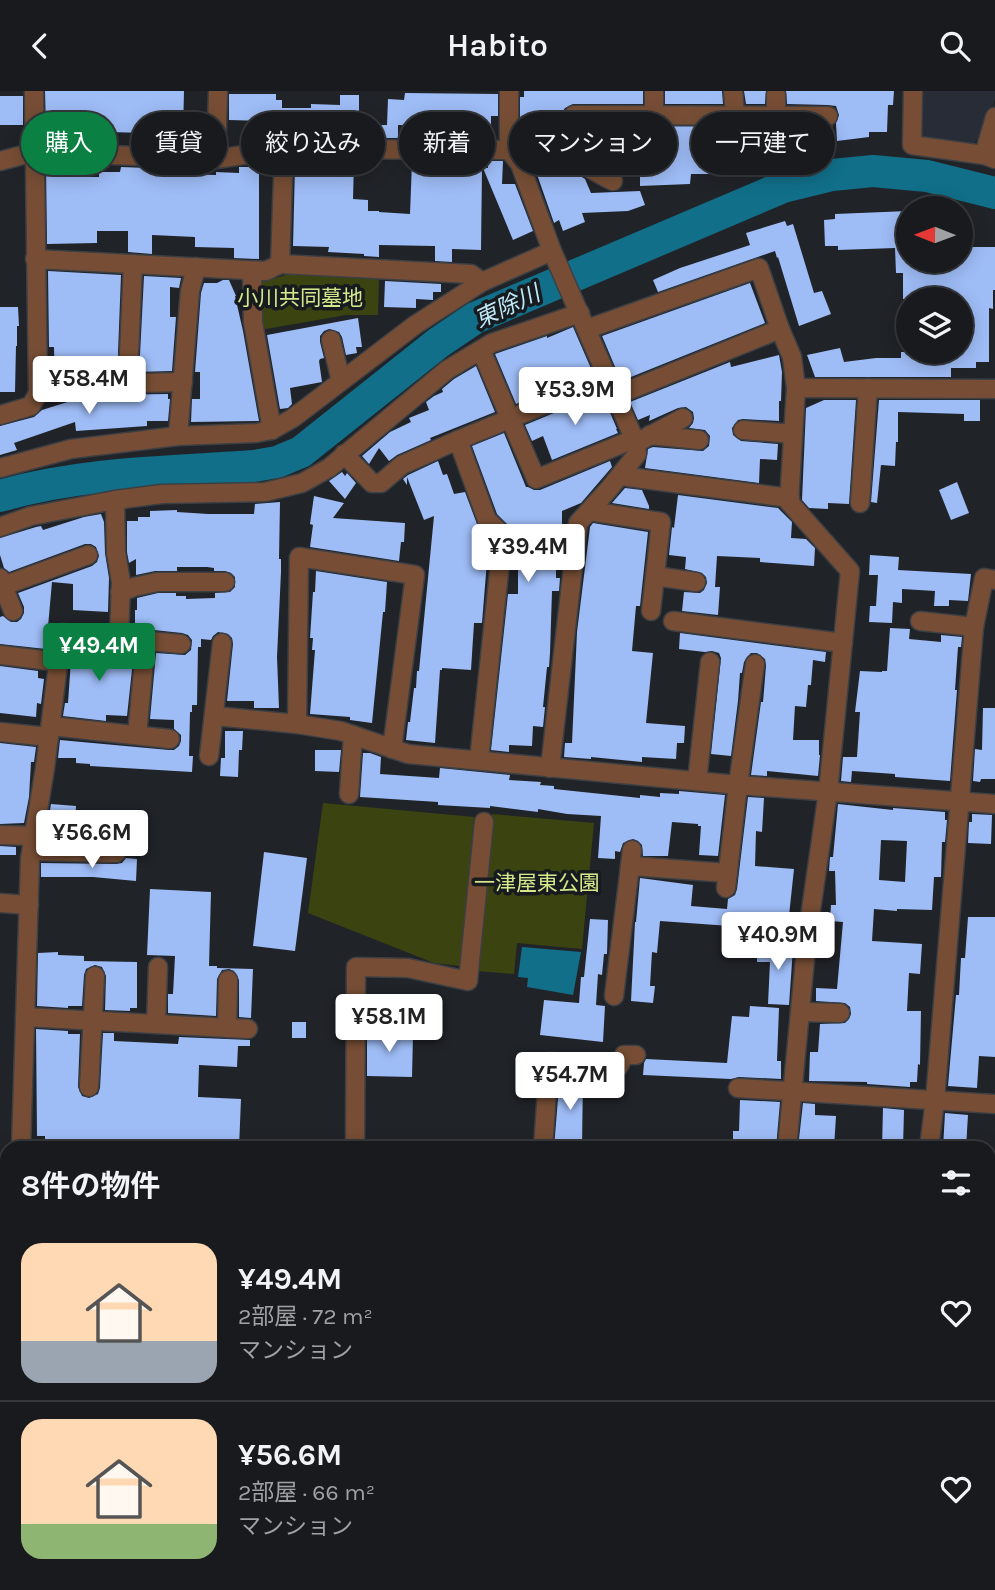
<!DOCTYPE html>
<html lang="ja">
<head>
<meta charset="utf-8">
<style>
	:root { --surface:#181a1e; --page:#212327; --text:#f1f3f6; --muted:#9fa1a4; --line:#36383c; --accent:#0b8043 }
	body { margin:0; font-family:Karla,"Noto Sans JP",sans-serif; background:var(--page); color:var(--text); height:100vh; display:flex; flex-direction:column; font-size:26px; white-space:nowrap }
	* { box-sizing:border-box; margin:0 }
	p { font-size:23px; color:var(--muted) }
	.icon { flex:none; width:38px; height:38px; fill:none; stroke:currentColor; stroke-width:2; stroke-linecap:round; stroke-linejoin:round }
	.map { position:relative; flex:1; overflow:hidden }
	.panel { position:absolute; left:0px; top:1050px; width:996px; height:450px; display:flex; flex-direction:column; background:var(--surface); border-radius:21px 21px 0 0; box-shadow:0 4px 18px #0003,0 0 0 2px var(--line) }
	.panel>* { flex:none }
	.top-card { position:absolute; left:21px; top:21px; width:954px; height:63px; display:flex; gap:14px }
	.needle { width:46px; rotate:271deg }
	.buttons { position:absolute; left:896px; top:105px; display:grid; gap:14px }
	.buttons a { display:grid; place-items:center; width:77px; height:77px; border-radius:50%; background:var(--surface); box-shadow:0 4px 18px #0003,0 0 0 2px var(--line); font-size:35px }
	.price { position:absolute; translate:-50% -60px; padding:0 16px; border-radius:7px; background:#fff; color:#222; font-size:23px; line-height:46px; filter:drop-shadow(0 2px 4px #0008) }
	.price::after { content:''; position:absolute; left:50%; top:42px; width:21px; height:16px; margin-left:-10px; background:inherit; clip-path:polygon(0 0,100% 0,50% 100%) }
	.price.on { background:var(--accent); color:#fff }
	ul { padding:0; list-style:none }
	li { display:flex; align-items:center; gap:21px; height:175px; padding:0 21px }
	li+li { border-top:2px solid var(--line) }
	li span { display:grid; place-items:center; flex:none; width:196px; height:140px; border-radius:21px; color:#555 }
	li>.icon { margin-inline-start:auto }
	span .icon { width:84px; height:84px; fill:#fffc; stroke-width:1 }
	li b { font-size:30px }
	h2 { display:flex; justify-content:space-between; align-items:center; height:84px; padding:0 21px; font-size:30px }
	.chip { padding:0 24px; border-radius:32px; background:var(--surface); box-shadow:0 4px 18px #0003,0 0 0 2px var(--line); font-size:24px; line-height:63px }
	.chip.on { background:var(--accent); color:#fff }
	header { display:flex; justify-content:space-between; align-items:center; height:91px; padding:0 21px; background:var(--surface); font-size:32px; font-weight:600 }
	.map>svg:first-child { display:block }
</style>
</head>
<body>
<header><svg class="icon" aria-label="back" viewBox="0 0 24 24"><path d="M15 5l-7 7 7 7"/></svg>Habito<svg class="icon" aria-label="search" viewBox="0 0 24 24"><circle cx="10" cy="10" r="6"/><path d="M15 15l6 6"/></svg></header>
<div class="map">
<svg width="995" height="1499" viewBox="0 0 995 1499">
	<rect width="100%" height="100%" fill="#202328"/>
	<path fill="#35271b" d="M215,1493H534V1499H214Z"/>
	<path fill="#272c36" d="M921,0H995V8L984,43L980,47L973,52L927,50L921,43Z"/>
	<g fill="#3b4410">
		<path d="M804,30L833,31V52L804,56Z"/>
		<path d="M299,180L379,187L378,224H346L260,239L259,188L276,187Z"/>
		<path d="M323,712L474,726L460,875L434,872L308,822Z"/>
		<path d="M492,723L594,732L582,858L517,852L514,883L478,880Z"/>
		<path d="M7,1369V1493H47V1499H0V1371Z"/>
	</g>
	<path fill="#116f89" d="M522,856L581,861L573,904L527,896L528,887L518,886Z"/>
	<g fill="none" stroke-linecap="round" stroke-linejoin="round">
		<path stroke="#116f89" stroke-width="32" d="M0,405C82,381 169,381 254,375L277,371L301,361L438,252L475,227L783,96L832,84L873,80L927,85L995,102"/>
	</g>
	<g fill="#9ebcf6" fill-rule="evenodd">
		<path d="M45,0H184L183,43L72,40V37H46Z"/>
		<path d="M524,0H643V13H573L565,17L557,29H540V32H520V6H524Z"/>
		<path d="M665,0H722L723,13H665Z"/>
		<path d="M744,0H766L765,13H746Z"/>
		<path d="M786,0H894L893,14H888L887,41H869V46L837,50L836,32L839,24L836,15L828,14L787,13Z"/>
		<path d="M405,2L498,3V25H491V48L437,47V35L398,34V47H334V41H308V44L265,45V30L229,29V3H276V9H282V17H311V13L340,14V4H359V34H387L388,8L404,9Z"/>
		<rect x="0" y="5" width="23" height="29"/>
		<path d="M580,35L803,36V55L773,57V62L750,70L727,77L710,76V83H691L690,93L640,95V61L586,62L580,58Z"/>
		<path d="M547,67L553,68L558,80L566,76L585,88L591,102L640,100L645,114L628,120L582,122L585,131L563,140L559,129L554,132L533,72Z"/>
		<path d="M334,70H354L353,108L368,109V120H379V121L410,123L412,71L428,72V84H458V77H482L481,159L452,158V171L435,170V155H433L379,154V166L364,165V163L328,161L329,156L293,155L295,75H334Z"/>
		<path d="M488,70H503L502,93H515L533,140L513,149L483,77H488Z"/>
		<path d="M46,73L71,74V86H99V81H120L121,76L175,78V83L216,84V81L239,82V76H259V168L234,167V157L195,156V146L152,144V163L128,161V140H97V152L47,153Z"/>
		<path d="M908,120V170H964V156H995V199H993V218L989,217V271H976V277H951V286H815L807,264L840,257L844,271L876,267H901V261H961V255H963L965,217H961L962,208H903V182H896L895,157L838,159V155H825L824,129L835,128V123Z"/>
		<path d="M785,130L787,135L793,133L814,202L822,200L831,223L799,235L778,166L777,167L775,160L658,201L653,189L680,177L750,154L746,142Z"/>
		<path d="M48,180L121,184L118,262L119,269L128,274L135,273L140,264L144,185L181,187L179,197L170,196V226H176L172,280L97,282L92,284L88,288L87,294L90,300L55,301L54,256H49Z"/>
		<path d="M223,189H229L236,205H235L243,240L259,330L191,331L192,308H200V281H195L201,202L204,192H217Z"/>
		<path d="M385,190L441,193V201H433V209L416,208V217L384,216Z"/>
		<path d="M750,192L765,232L621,290L602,245Z"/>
		<path d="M0,216H18L19,235H17V255H16L15,301H0Z"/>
		<path d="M358,227L362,256H356L357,262L346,264L342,246L339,241L329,238L324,240L320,245V251L324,267L320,268L319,270L322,291L290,297L292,313L288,317L280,318L267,244Z"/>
		<path d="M573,236L593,282L516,313L495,263L547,245V247Z"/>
		<path d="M779,264L782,281L781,310H779V330L743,328L738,329L732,337L733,344L741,350L778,353L777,369L760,368L759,392L645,377L648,358L653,356L703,360L709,355L710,345L705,339L689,337L693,332L694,327L693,321L686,316L678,317L649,330L650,324L638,329L630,311L730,271L731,276Z"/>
		<path d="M476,275L495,321L430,347L431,349L397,364L389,370L379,357L369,373L362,365L390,341L411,331L409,327L429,319L426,311L434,305L443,301L442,298L454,288Z"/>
		<path d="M602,302L617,338H616L618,342L552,369L543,345L532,350L525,334Z"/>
		<path d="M93,303L98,304L168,303V308H170L168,330H147V335L76,340L75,331L14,352L17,359L0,364V335L34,326L42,319Z"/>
		<path d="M824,309H856L849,413L828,412V418L809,417L802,409L806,317Z"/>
		<path d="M879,309H980V330H964V323L898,321V351H896L895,375L881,374L877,412L871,411Z"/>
		<path d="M504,342L526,396H528L534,399H540L610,370L612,376L581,412L562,420V458H556V487H560L559,500H552L550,562L549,576H547L543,616H545L543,636L533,635L532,655L509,654V661L491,659L508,503H518V470H512L514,445L513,439L497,423L472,355Z"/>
		<path d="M438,370L443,384L447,383L454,403L465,401L477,433L491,448L489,470H487L482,532H474L471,579L442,577V579H440L435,652L406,649L408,631H410L414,597H416L417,580H419L434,425L424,429L407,386V394L403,388L408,384Z"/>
		<path d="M342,381L345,385L347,382L356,392L345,408L329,390Z"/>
		<path d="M957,391L969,422L951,429L939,399Z"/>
		<path d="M625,397L642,399L649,415V418L612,412Z"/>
		<path d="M678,404L778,417L792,431L791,447L806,448L815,457L814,475L760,471V467L717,465L715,496H720L718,524L682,520L684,501L700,502L704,499L707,492L706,486L702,482L685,478L686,466L669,464L672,436L674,437Z"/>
		<path d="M314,405L344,412L333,427L405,432L404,451H401L399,470L310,456L313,434L310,433Z"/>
		<path d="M280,411L279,468H281V481L277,566L279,617H254V610H227L233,553L232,547L228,543L218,541L213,545L211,549L201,548V556H198L197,614H192V621H190L189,665H193L192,681L90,675V673L76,672V667H58L60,649L169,659H174L179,655L181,650V644L174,638V629L150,628L156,562L185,564L191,559L192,549L188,544L182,542L135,537V519H137V507L158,502H176V505H186V508L215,507V502L230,501L235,496V486L231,482L225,480H214V477L207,476H177V480H155L136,484V468L129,472L127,461V430H138V426H150V420L177,419V421L208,423H254L255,413Z"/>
		<path d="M101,423L104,431L105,462L109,487L108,521L73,519V493L52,491L46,558L0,553V526L3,525L11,531H17L21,528L24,522V516L18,502L92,475L97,471L99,465L96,456L91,453H85L9,481L4,477L0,464V447L36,436L41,435L43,439L84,426Z"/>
		<path d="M593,432L648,441L640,515H636L632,560L653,562L646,632L685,635L684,652H677L676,668L642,666V671L591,666V668L564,666L565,652H572L577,541L590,436Z"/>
		<path d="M870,464L899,466L898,479L971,483L968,510L949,509V515H934L935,500L902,498V512L893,511L892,532L869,531L870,515H876L878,484H869Z"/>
		<path d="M316,480L387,491L385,521H383L372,632L350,629V626L310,623L315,559H312L313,547H310L313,501H315Z"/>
		<path d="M890,537L910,538L909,548L941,551V544L962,546L961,556H958L955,599H957L950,690L895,686V683L852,680L851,691L841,690L843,666H857L860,621H855L860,580L882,581V580H887Z"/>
		<path d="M680,542L826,561L825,571L813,569L811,594H808L806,616L795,615L793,649H819V664H820L818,685L767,680V685L751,684L761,611H763L766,575L765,568L757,562H751L747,566L744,571L742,582H740L738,610L731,665L711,663L721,567L719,562L712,560L705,561L679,558Z"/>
		<path d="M72,554L90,556V558L134,560L127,625L106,624V630L63,625L65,612H68Z"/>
		<path d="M0,575L38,580V587L44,588L41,613L37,612L36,626L0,622Z"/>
		<path d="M983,617H995V688H981L980,691L973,690L975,658L982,659Z"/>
		<path d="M225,640H243L242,659H239L238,686L220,685L221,667H225Z"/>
		<path d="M0,652L36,656L34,671H31L29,706L24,732L0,733Z"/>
		<path d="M315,659H341L339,681L315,680Z"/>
		<path d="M363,662H370L381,666L380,683L439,687L440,677L510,684L509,689L541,691L540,694L554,695V698L640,707V704L660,706V702L679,703V700L725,704L718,765L699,764L701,735H698V733L672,731L668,765H643L642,754L638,750L633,748L623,752L620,761L615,760V768L598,767L601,725L567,723L538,718V721L490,715V717L438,714V711L360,706Z"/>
		<path d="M748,706L764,707L762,741L756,740L755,775L794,778L788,834L754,831L748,832L744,836L660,830L657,862L652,861L650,895H655L653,912L631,910L635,831H636L640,787L693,794L691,815L727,818L728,808L735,804L737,798Z"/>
		<path d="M51,713L76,715L75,737H91V739H116V751L45,749Z"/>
		<path d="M838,713L893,719V717L945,721V729H947L945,751H942L941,786H934L932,819L897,818V820L874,818L872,850L922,853L920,883L909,882L907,920H921L920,974L918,973L917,991H910V996L867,993V991L809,990L810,961H818L820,933L845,932L849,928L851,923L850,916L845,912L816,910V897L837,898L843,831L830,830L831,814H836L835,780H829L830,766H833ZM881,749L907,750L905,791L879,789Z"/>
		<path d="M972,723L992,724L991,753L968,752L969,731H972Z"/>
		<path d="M0,755L16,756V764H0Z"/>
		<path d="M264,761L307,767L295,860L253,855Z"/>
		<path d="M126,767L137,768L136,790L93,786H41V772L116,773L122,772Z"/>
		<path d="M150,798L211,801L209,875H217V877L253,878L251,927L239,926V889L234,880L229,878L222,879L217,888L216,925L168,922V903H173L175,865L147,864Z"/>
		<path d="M968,826H995V966L979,965L977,997L948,995L956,904H959L961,867H965Z"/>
		<path d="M590,828L608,829L607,863H604L602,884L598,883L596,914L605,915L603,951L540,944L544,909L579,912L581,886H584Z"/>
		<path d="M757,854L793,857L789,914L768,913L770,871H757Z"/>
		<path d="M58,861V864L84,865V870L137,871V917H130V920L105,919L106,885L102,876L95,874L86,878L84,884L82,915H68V917L37,915L38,862Z"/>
		<path d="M750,915L779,917L777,970H781V988L739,986L731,988L643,984L644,972L646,968L727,972L732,925L749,926Z"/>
		<rect x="292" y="931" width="14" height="16"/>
		<path d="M367,937L413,944L412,986L367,985Z"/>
		<path d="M36,938L68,940V943H80L78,996L82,1005L89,1007L98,1003L100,997L103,942H114V950L178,953L179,946L250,949V955H238L237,976L199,974L198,1006L241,1008L239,1057L45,1056V1045H37Z"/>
		<path d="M560,983L583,984L582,1057H554Z"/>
		<path d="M740,1009L780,1011L776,1057H733V1040H739Z"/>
		<path d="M803,1012L815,1013V1024L836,1025L834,1057H798Z"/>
		<path d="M883,1017L904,1019L903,1057H882Z"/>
		<path d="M945,1022L968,1024L966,1057H943Z"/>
	</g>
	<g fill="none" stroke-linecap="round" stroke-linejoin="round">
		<defs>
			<g id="minor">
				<path d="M509,0V59L520,73L552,160L636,352L637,363L609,398L578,432L550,677"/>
				<path d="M654,0V24"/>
				<path d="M733,0L735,23"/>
				<path d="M913,0L912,54L984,64L995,68"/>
				<path d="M776,24V4"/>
				<path d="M554,55C575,67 591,80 613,90"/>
				<path d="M984,64L995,26"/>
				<path d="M216,68L218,0"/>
				<path d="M0,70L34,61L216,68L284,58L509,59L523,57L554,55L574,24L828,25"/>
				<path d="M35,168L266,180L280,173L471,183L482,191"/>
				<path d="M280,173L284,58"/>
				<path d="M252,180L253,231L272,339"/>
				<path d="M587,238L759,177L780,238L792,266L796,297L789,411L850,480L828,701L807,847L787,1057"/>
				<path d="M331,249L341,290"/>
				<path d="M481,259L536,388L634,348"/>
				<path d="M129,263L133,173"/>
				<path d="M98,293L183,291"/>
				<path d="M796,297L995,298"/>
				<path d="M615,305L780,238"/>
				<path d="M0,324L31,315L38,302L34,0"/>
				<path d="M743,339L793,343"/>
				<path d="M650,344L699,349"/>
				<path d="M178,345L190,200L196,176"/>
				<path d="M458,349L487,429L503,444L479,669"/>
				<path d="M636,352L683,327"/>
				<path d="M344,363L372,392H381L402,374L458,349L607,288"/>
				<path d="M0,377L71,358L178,345L256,342L272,339L293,327L415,234L482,191L552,160"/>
				<path d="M628,386L790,407"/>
				<path d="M115,409L116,462L121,491L119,547"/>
				<path d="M860,412L868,297"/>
				<path d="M589,420L661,431L651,520"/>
				<path d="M0,436L31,425L115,409L162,403L265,401L302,392L329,377L447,279L492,252L580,222"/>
				<path d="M655,485L696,491"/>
				<path d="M0,487L13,520"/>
				<path d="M3,495L88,464"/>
				<path d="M120,501L134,496L157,491H225"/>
				<path d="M673,530L843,552"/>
				<path d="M920,530L974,536"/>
				<path d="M0,564L59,571"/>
				<path d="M215,625L297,633"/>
				<path d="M51,635L170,648"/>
				<path d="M0,641L49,646"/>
				<path d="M137,644L146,549"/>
				<path d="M392,658L415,484L299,466L297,633L341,640L408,663L738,694L995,713"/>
				<path d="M209,665L222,552"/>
				<path d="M697,690L710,571"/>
				<path d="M349,703L353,644"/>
				<path d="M0,744L34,745"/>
				<path d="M32,760L116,762"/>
				<path d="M630,775L728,782"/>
				<path d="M726,797L738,694L755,573"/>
				<path d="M0,812L29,814"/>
				<path d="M753,842L807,847"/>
				<path d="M614,905L632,759"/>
				<path d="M800,921L840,922"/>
				<path d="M25,926L248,938"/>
				<path d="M156,933L158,876"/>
				<path d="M227,937L228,889"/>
				<path d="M89,996L95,885"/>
				<path d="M738,997L995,1013"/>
				<path d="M21,1057L30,768L45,677L62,542L181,553"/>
				<path d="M355,1057L356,876L408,877L468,890L484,731"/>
				<path d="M543,1057L549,971L619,975L624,964H636"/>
				<path d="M929,1057L935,1009L974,536L984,487L995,489"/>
				<path d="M989,1115H995"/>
				<path d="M0,1348L7,1347"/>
				<path d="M989,1466L995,1471"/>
				<path d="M950,1493L951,1499"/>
				<path d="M558,1499L559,1493"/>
				<path d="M804,1499V1493"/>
			</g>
			<g id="major">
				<path d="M0,1174H7"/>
				<path d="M989,1235L995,1236"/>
				<path d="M193,1499L194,1493"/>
			</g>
		</defs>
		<use href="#minor" stroke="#3c3f44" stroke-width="21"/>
		<use href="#major" stroke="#3c3f44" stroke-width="21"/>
		<use href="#minor" stroke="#774e35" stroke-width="18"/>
		<use href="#major" stroke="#ca763f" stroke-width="18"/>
	</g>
	<g text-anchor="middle" stroke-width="7" stroke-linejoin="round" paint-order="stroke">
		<g font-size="21" fill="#d5e88b" stroke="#171a1e">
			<text x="300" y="214">小川共同墓地</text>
			<text x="537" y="799">一津屋東公園</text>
		</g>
		<g font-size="23" font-style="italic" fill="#bfe8f7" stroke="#171a1e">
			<text transform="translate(507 215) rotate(-25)" y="8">東除川</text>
		</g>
	</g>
</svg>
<div class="buttons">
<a><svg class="needle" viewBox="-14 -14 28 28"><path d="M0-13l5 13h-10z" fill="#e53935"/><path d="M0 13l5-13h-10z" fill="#9fa1a4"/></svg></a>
<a><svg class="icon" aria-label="layers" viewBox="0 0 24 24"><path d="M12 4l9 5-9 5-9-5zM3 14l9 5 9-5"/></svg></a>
</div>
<b class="price" style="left:89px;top:325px">¥58.4M</b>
<b class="price" style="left:575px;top:336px">¥53.9M</b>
<b class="price" style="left:528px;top:493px">¥39.4M</b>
<b class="price on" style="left:99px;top:592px">¥49.4M</b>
<b class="price" style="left:92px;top:779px">¥56.6M</b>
<b class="price" style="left:778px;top:881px">¥40.9M</b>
<b class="price" style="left:389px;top:963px">¥58.1M</b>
<b class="price" style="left:570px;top:1021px">¥54.7M</b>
<div class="top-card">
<a class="chip on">購入</a>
<a class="chip">賃貸</a>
<a class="chip">絞り込み</a>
<a class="chip">新着</a>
<a class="chip">マンション</a>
<a class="chip">一戸建て</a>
</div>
<section class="panel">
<h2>8件の物件<svg class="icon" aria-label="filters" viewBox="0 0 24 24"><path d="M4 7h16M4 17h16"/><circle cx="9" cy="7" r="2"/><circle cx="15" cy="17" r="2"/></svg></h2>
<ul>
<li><span style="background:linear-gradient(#ffd9b3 70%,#9aa5b1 0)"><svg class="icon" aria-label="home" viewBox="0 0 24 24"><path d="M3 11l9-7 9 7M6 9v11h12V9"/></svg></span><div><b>¥49.4M</b><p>2部屋 · 72 m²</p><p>マンション</p></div><svg class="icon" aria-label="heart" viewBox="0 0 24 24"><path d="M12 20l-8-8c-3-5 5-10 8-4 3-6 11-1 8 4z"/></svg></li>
<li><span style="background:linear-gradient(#ffd9b3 75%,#8fb573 0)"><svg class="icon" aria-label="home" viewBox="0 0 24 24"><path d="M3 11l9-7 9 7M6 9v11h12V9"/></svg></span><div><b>¥56.6M</b><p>2部屋 · 66 m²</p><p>マンション</p></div><svg class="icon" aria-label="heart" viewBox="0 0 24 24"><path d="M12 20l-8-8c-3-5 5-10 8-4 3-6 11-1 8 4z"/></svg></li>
</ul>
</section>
</div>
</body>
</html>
